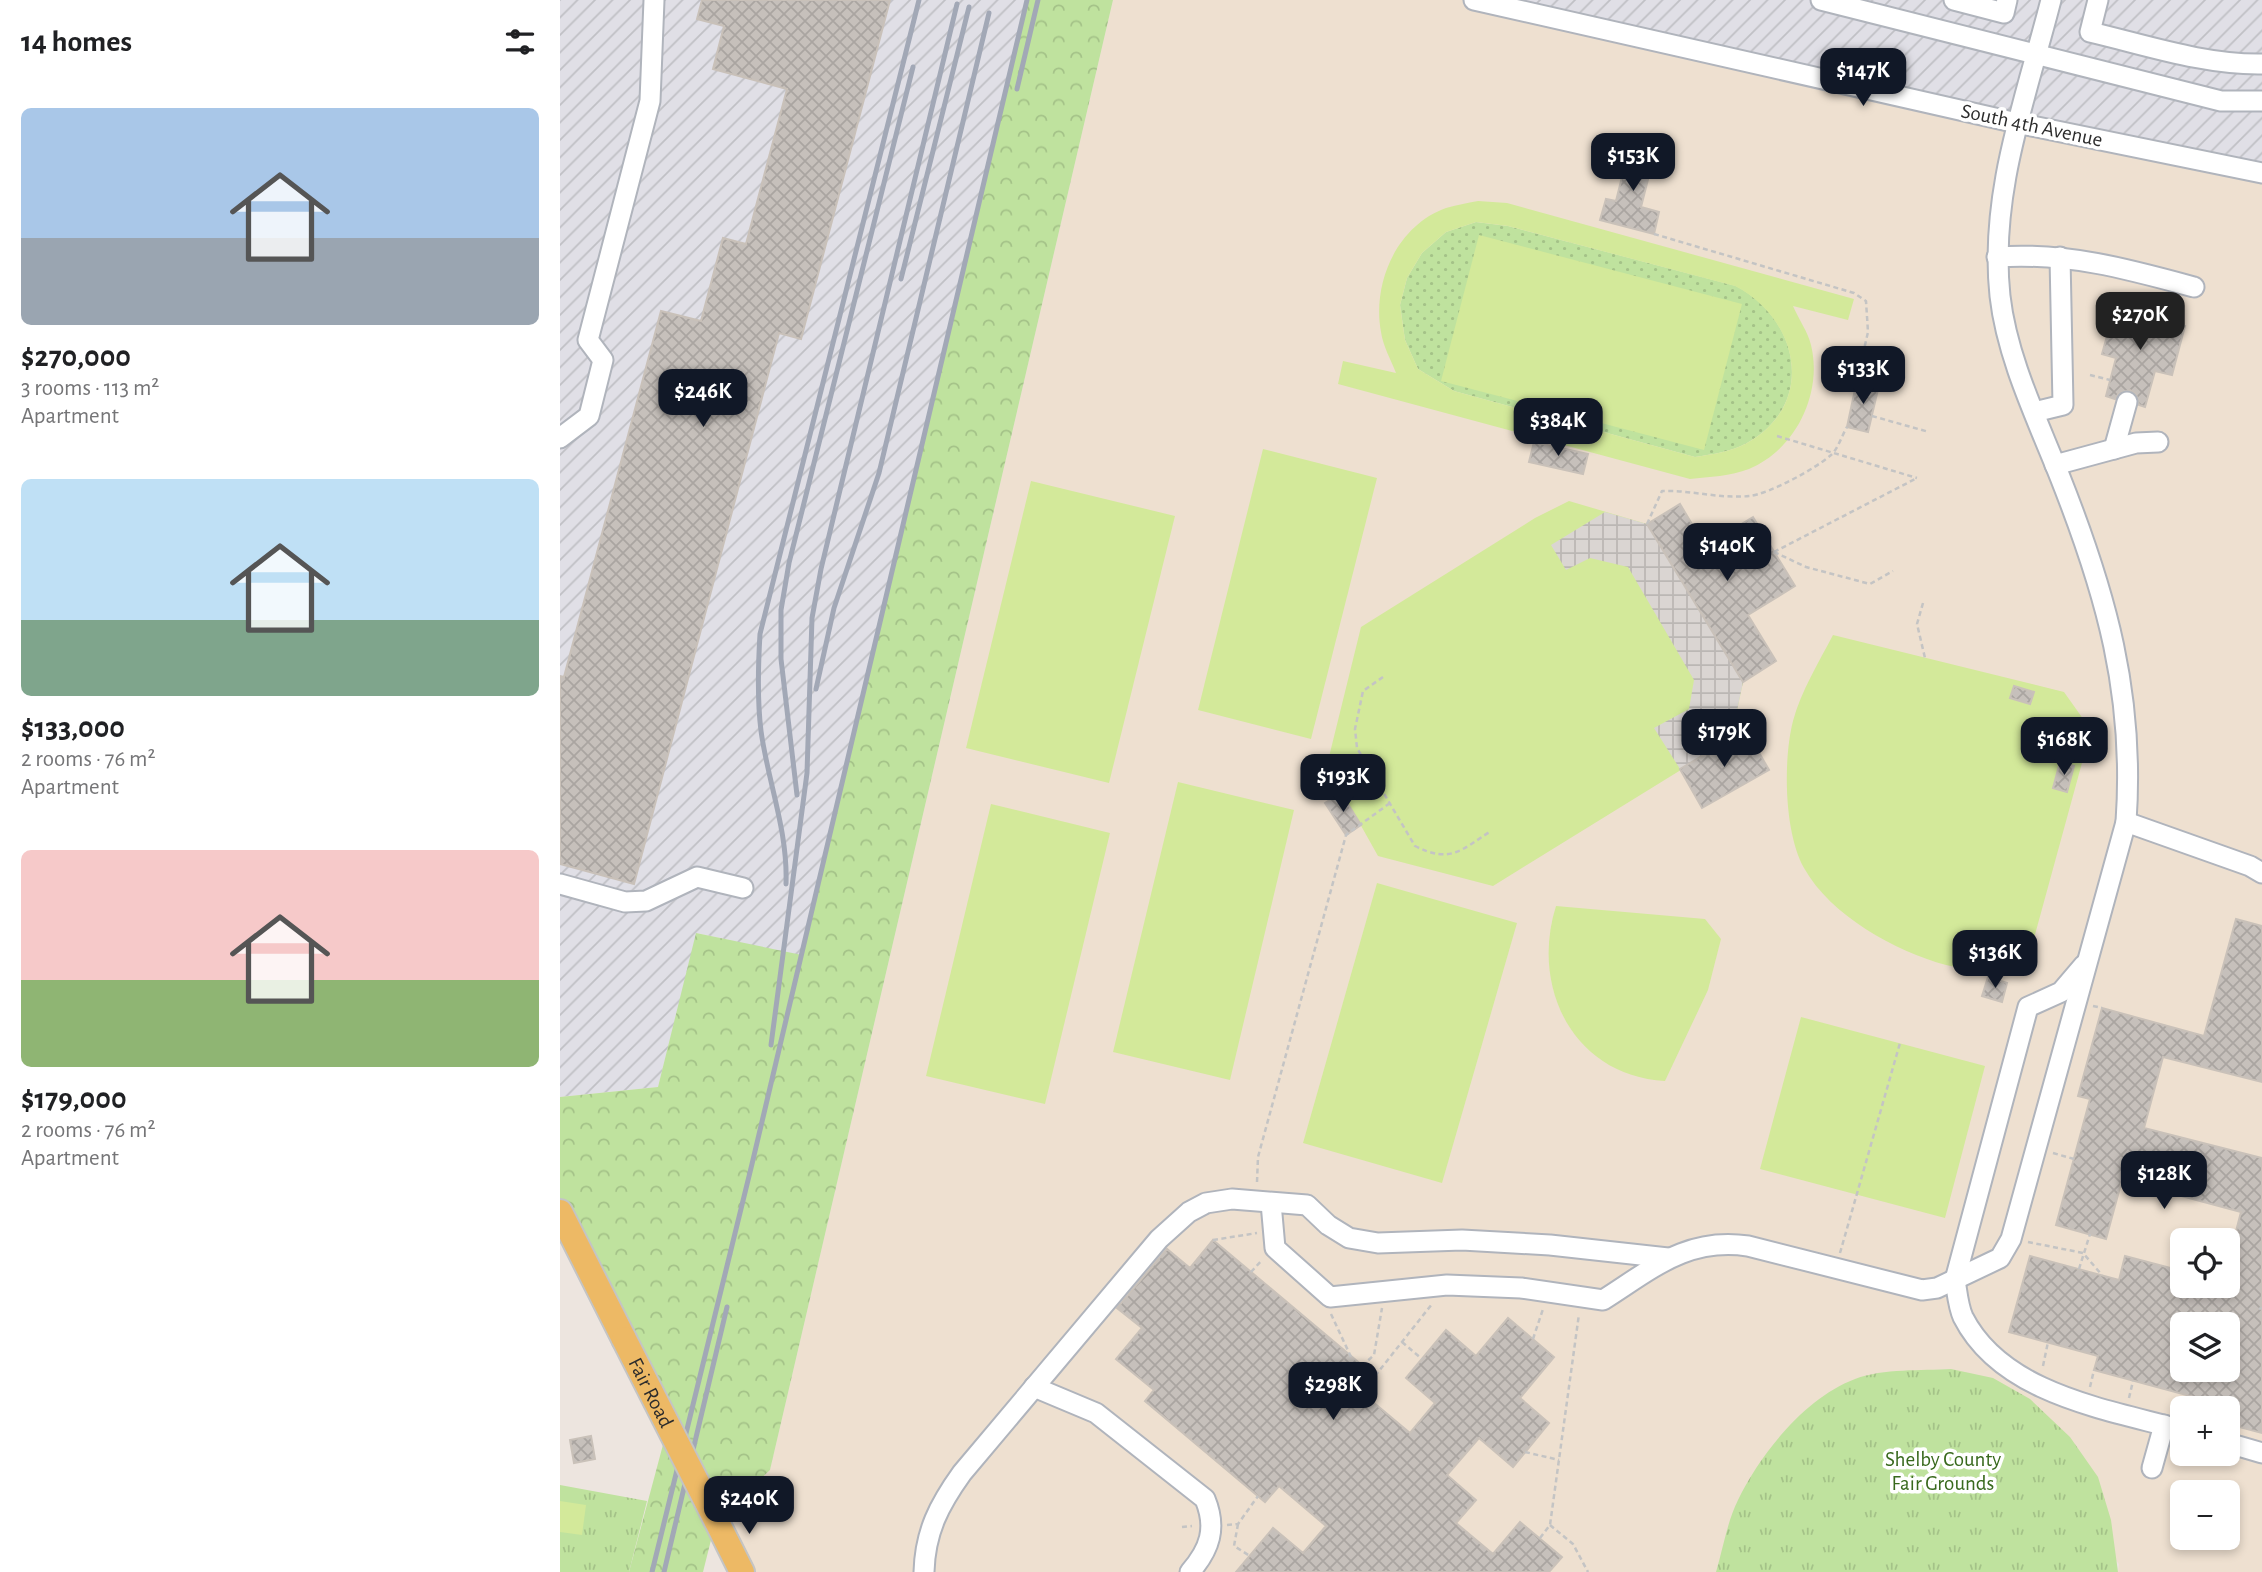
<!DOCTYPE html>
<html lang="en">
<head>
<meta charset="utf-8">
<style>
	:root { --surface:#fff; --page:#f6f6f6; --text:#202124; --muted:#757577; --accent:#111827 }
	body { margin:0; font-family:"Alegreya Sans",sans-serif; background:var(--page); color:var(--text); height:100vh; display:flex; flex-direction:column; font-size:26px; white-space:nowrap }
	* { box-sizing:border-box; margin:0 }
	p { font-size:23px; color:var(--muted) }
	.icon { flex:none; width:38px; height:38px; fill:none; stroke:currentColor; stroke-width:2; stroke-linecap:round; stroke-linejoin:round }
	.map { position:relative; flex:1; overflow:hidden }
	.side { display:flex; flex-direction:column; background:var(--surface); width:560px }
	.side>* { flex:none }
	.fabs { position:absolute; left:1610px; top:1228px; display:grid; gap:14px }
	.fabs a { display:grid; place-items:center; width:70px; height:70px; border-radius:10px; background:var(--surface); box-shadow:0 4px 10px #0003; font-size:35px }
	.price { position:absolute; translate:-50% -60px; padding:0 16px; border-radius:14px; background:var(--accent); color:#fff; font-size:23px; line-height:46px; filter:drop-shadow(0 2px 4px #0008) }
	.price::after { content:''; position:absolute; left:50%; top:42px; width:21px; height:16px; margin-left:-10px; background:inherit; clip-path:polygon(0 0,100% 0,50% 100%) }
	.price.on { background:#222; color:#fff }
	ul { padding:0; list-style:none }
	li { display:grid; align-content:center; gap:14px; height:371px; padding:0 21px }
	li span { display:grid; place-items:center; height:217px; border-radius:10px; color:#555 }
	li>.icon { margin-inline-start:auto }
	span .icon { width:126px; height:126px; fill:#fffc; stroke-width:1 }
	li b { font-size:30px }
	h2 { display:flex; justify-content:space-between; align-items:center; height:84px; padding:0 21px; font-size:30px }
	main { display:flex; flex:1; min-height:0 }
	.map>svg:first-child { display:block }
</style>
</head>
<body>
<main>
<section class="side">
<h2>14 homes<svg class="icon" aria-label="filters" viewBox="0 0 24 24"><path d="M4 7h16M4 17h16"/><circle cx="9" cy="7" r="2"/><circle cx="15" cy="17" r="2"/></svg></h2>
<ul>
<li><span style="background:linear-gradient(#a9c7e8 60%,#9aa5b1 0)"><svg class="icon" aria-label="home" viewBox="0 0 24 24"><path d="M3 11l9-7 9 7M6 9v11h12V9"/></svg></span><div><b>$270,000</b><p>3 rooms · 113 m²</p><p>Apartment</p></div></li>
<li><span style="background:linear-gradient(#bfe0f5 65%,#7fa58c 0)"><svg class="icon" aria-label="home" viewBox="0 0 24 24"><path d="M3 11l9-7 9 7M6 9v11h12V9"/></svg></span><div><b>$133,000</b><p>2 rooms · 76 m²</p><p>Apartment</p></div></li>
<li><span style="background:linear-gradient(#f6c9c9 60%,#8fb573 0)"><svg class="icon" aria-label="home" viewBox="0 0 24 24"><path d="M3 11l9-7 9 7M6 9v11h12V9"/></svg></span><div><b>$179,000</b><p>2 rooms · 76 m²</p><p>Apartment</p></div></li>
</ul>
</section>
<div class="map">
<svg width="1702" height="1572" viewBox="0 0 1702 1572">
	<defs>
		<pattern id="industrial-furrows" width="10" height="10" patternUnits="userSpaceOnUse" patternTransform="scale(1.75)"><rect width="10" height="10" fill="#e0dfe6"/><path d="M-1 1l2-2M0 10L10 0M9 11l2-2" fill="none" stroke="#c0c0c5"/></pattern>
		<pattern id="grass-dots" width="8" height="8" patternUnits="userSpaceOnUse" patternTransform="scale(1.75)"><rect width="8" height="8" fill="#bfe29e"/><path d="M2 2h.1M6 6h.1" fill="none" stroke="#a4c288" stroke-width="1.8" stroke-linecap="round"/></pattern>
		<pattern id="forest-crowns" width="20" height="18" patternUnits="userSpaceOnUse" patternTransform="scale(1.75)"><rect width="20" height="18" fill="#bfe29e"/><path d="M2 6a3 3 0 1 1 6 0M12 15a3 3 0 1 1 6 0" fill="none" stroke="#a4c288"/></pattern>
		<pattern id="park-tufts" width="24" height="20" patternUnits="userSpaceOnUse" patternTransform="scale(1.75)"><rect width="24" height="20" fill="#bfe29e"/><path d="M3 7l-1-3M5 7V3M7 7l1-3M15 17l-1-3M17 17v-4M19 17l1-3" fill="none" stroke="#a4c288"/></pattern>
		<pattern id="plaza-grid" width="8" height="8" patternUnits="userSpaceOnUse" patternTransform="scale(1.75)"><rect width="8" height="8" fill="#dad5d2"/><path d="M0 4h8M4 0v8" fill="none" stroke="#bbb7b4"/></pattern>
		<pattern id="building-cross-hatch" width="8" height="8" patternUnits="userSpaceOnUse" patternTransform="scale(1.75)"><rect width="8" height="8" fill="#c6c0bb"/><path d="M0 0l8 8M0 8l8-8" fill="none" stroke="#aaa5a1"/></pattern>
	</defs>
	<rect width="100%" height="100%" fill="#ede5df"/>
	<g fill="url(#industrial-furrows)">
		<path d="M0,0H467L241,956L137,933L98,1087L0,1097Z"/>
		<path d="M914,0H1702V173Z"/>
	</g>
	<path fill="#eee0d0" fill-rule="evenodd" d="M553,0H914L1702,173V1572H1558L1559,1564L1391,1369L1342,1372L1295,1379L1177,1502L1156,1572H182L156,1520L210,1470ZM1622,1241H1668V1286H1622ZM1622,1325H1668V1370H1622ZM1622,1409H1668V1454H1622ZM1622,1493H1668V1538H1622Z"/>
	<path fill="url(#grass-dots)" d="M916,222L948,226L1176,286C1239,319 1257,404 1187,443C1171,452 1153,454 1135,457L894,391L858,369L845,340L840,305L847,278L862,253L886,232Z"/>
	<path fill="url(#forest-crowns)" d="M467,0H553L210,1470L156,1520L143,1572H69L108,1426L0,1212V1097L98,1087L136,933L242,955Z"/>
	<g fill="url(#park-tufts)">
		<path d="M1391,1369L1433,1378L1470,1399L1510,1437L1538,1477L1551,1520L1558,1572H1156C1163,1549 1167,1522 1178,1500C1201,1453 1245,1398 1295,1379C1324,1368 1361,1371 1391,1369Z"/>
		<path d="M0,1485L87,1501L69,1572H0Z"/>
	</g>
	<g fill="#d3e99a" fill-rule="evenodd">
		<path d="M918,201L947,203L1294,299L1288,320L1233,306C1238,318 1248,332 1251,345C1263,394 1235,450 1189,469C1171,476 1149,477 1130,479L778,384L783,361L836,373C831,360 823,346 821,332C812,284 836,226 886,208C896,205 907,203 918,201ZM916,222L948,226L1175,286C1239,319 1257,404 1187,443C1171,452 1153,454 1135,457L894,391L858,369L845,340L840,305L847,278L862,253L886,232Z"/>
		<path d="M919,235L1182,304L1144,450L881,381Z"/>
		<path d="M703,449L817,478L751,739L638,710Z"/>
		<path d="M471,481L615,516L549,783L406,748Z"/>
		<path d="M1009,501L1087,524L1120,504L1146,545L1193,517L1235,586L1188,615L1216,661L1183,682L1171,739L933,886L818,856L767,765L801,627L975,518Z"/>
		<path d="M1273,635L1504,692L1531,730L1465,971C1440,969 1410,971 1386,965C1335,951 1271,916 1244,868C1224,832 1223,760 1233,721C1241,691 1259,662 1273,635Z"/>
		<path d="M618,782L734,810L670,1080L553,1052Z"/>
		<path d="M431,804L550,833L485,1104L366,1076Z"/>
		<path d="M817,883L957,923L882,1183L743,1143Z"/>
		<path d="M996,906L1145,919L1161,939L1148,990L1105,1081C1014,1076 970,988 996,906Z"/>
		<path d="M1241,1017L1425,1066L1385,1218L1200,1169Z"/>
		<path d="M0,1501L26,1505L22,1535L0,1532Z"/>
	</g>
	<path fill="url(#plaza-grid)" d="M1045,512L1087,524L1183,682L1171,739L1120,769L1094,728L1129,709L1134,680L1068,567L1030,558L1006,570L991,545Z"/>
	<g fill="url(#building-cross-hatch)" stroke="#c9c1b9" stroke-width="2" fill-rule="evenodd">
		<path d="M142,0H330L241,339L219,333L74,884L0,864V676L4,677L101,311L141,321L163,238L186,244L227,89L153,69L164,26L137,19Z"/>
		<path d="M1071,141L1096,148L1081,207L1099,212L1094,234L1040,220L1046,199L1056,201Z"/>
		<path d="M1555,307L1625,326L1612,375L1595,371L1585,407L1579,405L1576,394L1570,390L1559,393L1555,399L1546,396L1556,358L1542,354Z"/>
		<path d="M1297,380L1319,385L1308,432L1287,427Z"/>
		<path d="M974,442L1028,454L1023,474L969,462Z"/>
		<path d="M1120,504L1145,546L1193,517L1235,586L1188,615L1216,661L1183,682L1087,524Z"/>
		<path d="M1454,686L1474,692L1470,704L1450,698Z"/>
		<path d="M1186,730L1209,770L1142,808L1120,769Z"/>
		<path d="M1500,762L1514,766L1507,792L1493,788Z"/>
		<path d="M781,793L801,825L786,835L765,803Z"/>
		<path d="M1676,919L1702,926V1082L1603,1057L1584,1128L1702,1158V1433L1668,1424V1409H1643L1645,1400L1534,1370L1538,1356L1449,1332L1470,1256L1559,1280L1565,1256L1622,1271V1286H1668V1262L1681,1212L1562,1180L1546,1239L1496,1225L1530,1099L1518,1096L1542,1008L1644,1036ZM1622,1325H1668V1370H1622Z"/>
		<path d="M1428,977L1447,983L1442,1002L1422,996Z"/>
		<path d="M653,1240L815,1376L801,1392L850,1433L875,1403L846,1378L886,1330L916,1356L948,1318L994,1357L960,1398L989,1423L953,1467L919,1438L887,1475L916,1500L896,1523L933,1554L960,1522L1002,1557L989,1572H676L713,1528L743,1553L766,1526L719,1486L705,1502L585,1401L594,1390L556,1359L582,1328L557,1308L607,1249L630,1268Z"/>
		<path d="M31,1436L35,1459L14,1463L10,1440Z"/>
	</g>
	<g fill="none" stroke-linecap="round" stroke-linejoin="round">
		<defs>
			<g id="minor">
				<path d="M914,0L1457,123L1702,173"/>
				<path d="M1261,0L1661,101H1702"/>
				<path d="M1394,0L1444,13L1447,0"/>
				<path d="M1538,0L1530,32C1586,45 1644,65 1702,64"/>
				<path d="M1437,257C1506,252 1568,269 1634,287"/>
				<path d="M1474,412L1503,405L1500,257"/>
				<path d="M0,438L29,416L43,360L28,340L90,101L94,0"/>
				<path d="M1554,449L1567,402"/>
				<path d="M1495,465L1576,443L1598,442"/>
				<path d="M1566,822L1690,866L1702,873"/>
				<path d="M0,884L65,902L86,901L137,877L183,888"/>
				<path d="M1524,965L1501,992L1468,1007L1395,1280C1397,1291 1398,1306 1403,1317C1442,1394 1546,1409 1622,1430"/>
				<path d="M711,1203L715,1248L770,1297L887,1285L961,1288L1043,1300C1092,1269 1127,1237 1188,1246L1362,1290L1377,1288L1440,1258L1451,1239L1566,822C1575,695 1546,593 1500,477C1477,419 1447,358 1440,296C1429,194 1466,98 1491,0"/>
				<path d="M474,1387L536,1413L645,1499C657,1528 650,1549 630,1572"/>
				<path d="M1668,1443L1702,1453"/>
				<path d="M1592,1468L1604,1425"/>
				<path d="M364,1572C365,1532 379,1505 402,1473L599,1239L629,1212L646,1203L672,1199L747,1205L768,1225L789,1238L818,1243L902,1240L990,1245L1108,1258"/>
			</g>
			<g id="major">
				<path d="M0,1212L64,1339"/>
				<path d="M156,1520L182,1572"/>
			</g>
		</defs>
		<use href="#minor" stroke="#b0b4bc" stroke-width="23"/>
		<use href="#major" stroke="#c4c4c4" stroke-width="28"/>
		<g stroke="#c4c4c4" stroke-width="2.5" stroke-dasharray="5 3.5" stroke-linecap="butt">
			<path d="M1094,234L1294,293L1306,301L1308,332L1297,380"/>
			<path d="M1577,313L1581,298"/>
			<path d="M1530,375L1550,380"/>
			<path d="M1312,416L1369,432"/>
			<path d="M1217,436L1357,478"/>
			<path d="M1087,524L1102,491C1131,490 1160,499 1189,496C1209,494 1255,469 1271,455C1278,449 1282,435 1287,427"/>
			<path d="M1214,552L1357,478"/>
			<path d="M1214,552L1246,567L1310,584L1333,571"/>
			<path d="M1363,603L1357,624L1365,658"/>
			<path d="M823,677L803,691L795,729L797,748L855,846C891,864 901,850 931,831"/>
			<path d="M1533,1006L1542,1008"/>
			<path d="M1493,1153L1514,1159"/>
			<path d="M697,1182L698,1157L786,835L830,803"/>
			<path d="M653,1240L697,1233"/>
			<path d="M1468,1242L1523,1253L1542,1275"/>
			<path d="M1280,1253L1340,1043"/>
			<path d="M1519,1269L1530,1234"/>
			<path d="M691,1272L702,1260"/>
			<path d="M1699,1309L1702,1308"/>
			<path d="M771,1314L791,1357"/>
			<path d="M973,1339L983,1309"/>
			<path d="M842,1342L862,1359"/>
			<path d="M802,1366L814,1355L822,1308"/>
			<path d="M1483,1366L1488,1342"/>
			<path d="M815,1376L872,1304"/>
			<path d="M1530,1387L1534,1370"/>
			<path d="M1569,1398L1573,1381"/>
			<path d="M965,1452L999,1460"/>
			<path d="M678,1524L674,1546L690,1556"/>
			<path d="M667,1525L678,1524L698,1496"/>
			<path d="M990,1525L1013,1544L1028,1572"/>
			<path d="M622,1527L632,1526"/>
			<path d="M980,1538L990,1525L1019,1314"/>
		</g>
		<use href="#minor" stroke="#fff" stroke-width="19"/>
		<use href="#major" stroke="#edb965" stroke-width="24"/>
		<g stroke="#a2a8b6" stroke-width="5">
			<path d="M457,89L478,0"/>
			<path d="M341,279L409,7"/>
			<path d="M256,689L274,608L319,473L429,13"/>
			<path d="M237,795L221,659V610L229,563L353,67"/>
			<path d="M226,884C228,831 208,782 201,731C197,699 198,667 200,634L359,0"/>
			<path d="M211,1045L247,773L252,618L261,569L397,4"/>
			<path d="M92,1572L192,1164L467,0"/>
			<path d="M104,1572L167,1307"/>
		</g>
		<defs>
			<g id="major-bridge">
				<path id="s1" d="M64,1339L156,1520"/>
			</g>
		</defs>
		<use href="#major-bridge" stroke="#c4c4c4" stroke-width="28" stroke-linecap="butt"/>
		<use href="#major-bridge" stroke="#edb965" stroke-width="24"/>
	</g>
	<g text-anchor="middle" stroke-width="7" stroke-linejoin="round" paint-order="stroke">
		<g font-size="21" fill="#2c2c2c" stroke="#fff">
			<text transform="translate(1472 125) rotate(12)" y="7">South 4th Avenue</text>
			<text dy="7" stroke="none"><textPath href="#s1" startOffset="60">Fair Road</textPath></text>
		</g>
		<g font-size="21" fill="#38691d" stroke="#fff">
			<text x="1383" y="1466">Shelby County<tspan x="1383" dy="24">Fair Grounds</tspan></text>
		</g>
	</g>
</svg>
<div class="fabs">
<a><svg class="icon" aria-label="locate" viewBox="0 0 24 24"><circle cx="12" cy="12" r="6"/><path d="M12 2v4M12 18v4M2 12h4M18 12h4"/></svg></a>
<a><svg class="icon" aria-label="layers" viewBox="0 0 24 24"><path d="M12 4l9 5-9 5-9-5zM3 14l9 5 9-5"/></svg></a>
<a>+</a>
<a>−</a>
</div>
<b class="price" style="left:1303px;top:108px">$147K</b>
<b class="price" style="left:1073px;top:193px">$153K</b>
<b class="price on" style="left:1580px;top:352px">$270K</b>
<b class="price" style="left:1303px;top:406px">$133K</b>
<b class="price" style="left:143px;top:429px">$246K</b>
<b class="price" style="left:998px;top:458px">$384K</b>
<b class="price" style="left:1167px;top:583px">$140K</b>
<b class="price" style="left:1164px;top:769px">$179K</b>
<b class="price" style="left:1504px;top:777px">$168K</b>
<b class="price" style="left:783px;top:814px">$193K</b>
<b class="price" style="left:1435px;top:990px">$136K</b>
<b class="price" style="left:1604px;top:1211px">$128K</b>
<b class="price" style="left:773px;top:1422px">$298K</b>
<b class="price" style="left:189px;top:1536px">$240K</b>
</div>
</main>
</body>
</html>
